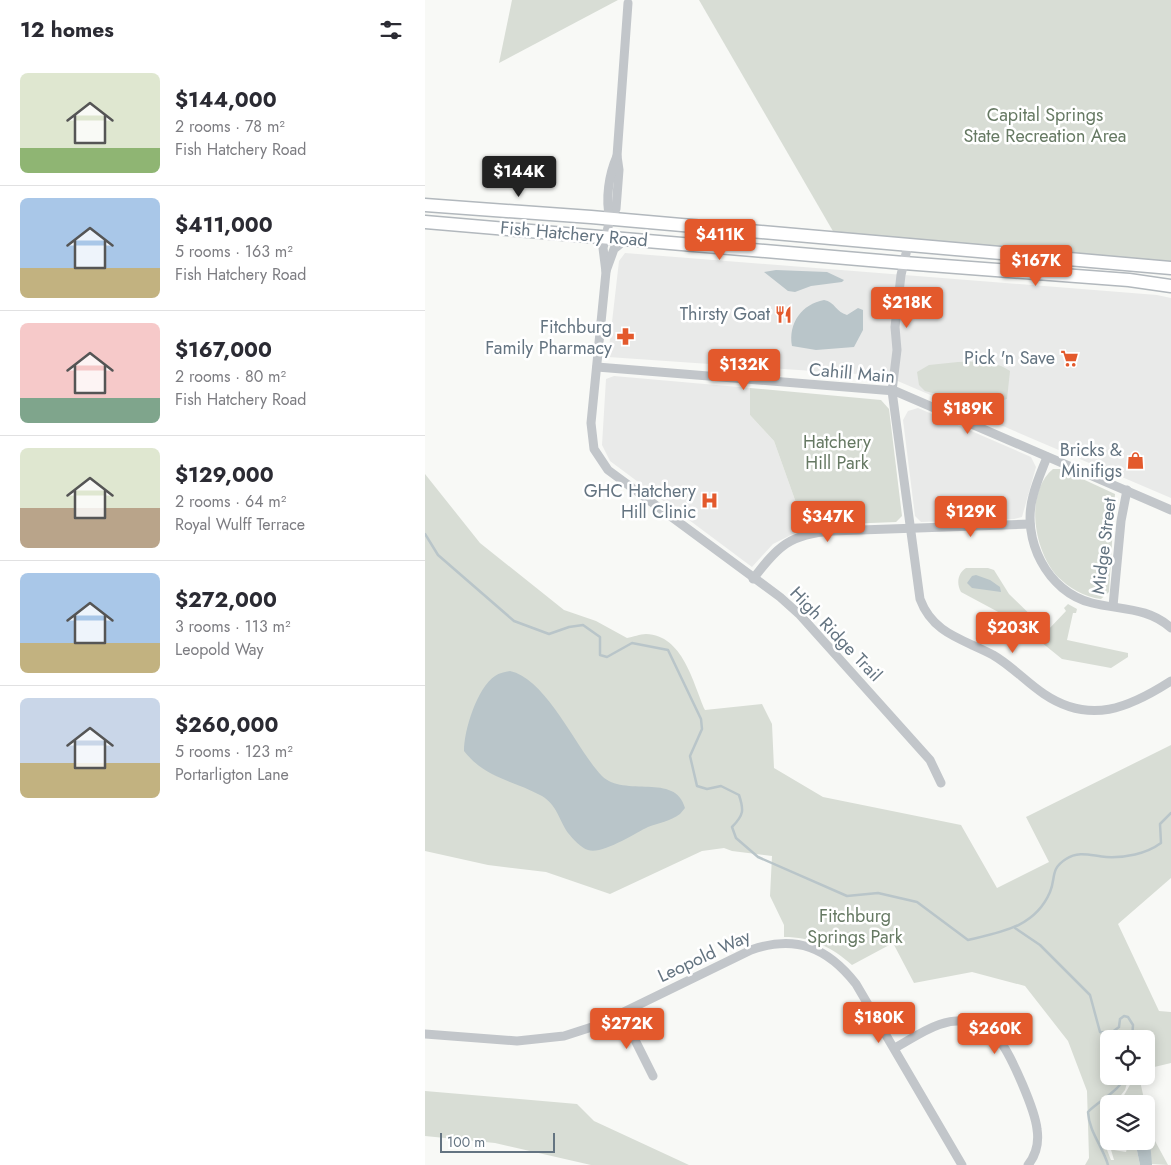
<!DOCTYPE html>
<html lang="en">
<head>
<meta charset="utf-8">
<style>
	:root { --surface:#fff; --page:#f2f2f3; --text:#2b2b33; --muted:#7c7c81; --line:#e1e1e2; --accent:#e3592c }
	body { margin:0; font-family:Jost,sans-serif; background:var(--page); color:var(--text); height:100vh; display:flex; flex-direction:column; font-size:19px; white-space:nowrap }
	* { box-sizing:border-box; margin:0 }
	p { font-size:16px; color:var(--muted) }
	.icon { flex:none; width:28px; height:28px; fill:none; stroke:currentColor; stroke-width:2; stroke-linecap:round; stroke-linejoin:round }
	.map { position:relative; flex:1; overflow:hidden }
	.side { display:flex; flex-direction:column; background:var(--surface); width:425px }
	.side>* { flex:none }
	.buttons { position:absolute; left:675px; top:1030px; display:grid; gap:10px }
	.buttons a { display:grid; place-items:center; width:55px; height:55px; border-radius:8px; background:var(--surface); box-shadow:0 2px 12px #0003; font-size:25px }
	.scale { position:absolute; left:15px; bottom:12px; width:115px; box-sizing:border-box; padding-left:5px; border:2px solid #647481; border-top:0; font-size:14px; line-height:18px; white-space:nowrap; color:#647481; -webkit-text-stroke:4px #fff; paint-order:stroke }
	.price { position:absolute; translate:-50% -42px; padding:0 11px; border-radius:5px; background:var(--accent); color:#fff; font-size:16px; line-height:32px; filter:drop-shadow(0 1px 2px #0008) }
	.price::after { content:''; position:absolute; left:50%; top:30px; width:15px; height:11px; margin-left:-8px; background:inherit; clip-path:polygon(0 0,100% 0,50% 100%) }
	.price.current { background:#222; color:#fff }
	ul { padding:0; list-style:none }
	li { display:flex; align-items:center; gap:15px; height:125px; padding:0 20px }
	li+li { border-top:1px solid var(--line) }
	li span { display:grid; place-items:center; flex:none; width:140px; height:100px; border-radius:8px; color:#555 }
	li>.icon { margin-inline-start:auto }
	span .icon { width:60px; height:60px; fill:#fffc; stroke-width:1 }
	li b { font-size:21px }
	h2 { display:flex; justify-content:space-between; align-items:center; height:60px; padding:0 20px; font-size:21px }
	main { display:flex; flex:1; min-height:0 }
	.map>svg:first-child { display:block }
</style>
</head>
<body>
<main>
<section class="side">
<h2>12 homes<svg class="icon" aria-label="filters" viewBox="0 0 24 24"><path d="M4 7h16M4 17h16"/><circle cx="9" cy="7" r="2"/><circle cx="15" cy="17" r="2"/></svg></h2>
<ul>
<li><span style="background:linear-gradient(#dfe7d0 75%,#8fb573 0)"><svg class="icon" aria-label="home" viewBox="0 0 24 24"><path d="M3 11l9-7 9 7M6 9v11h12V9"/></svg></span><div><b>$144,000</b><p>2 rooms · 78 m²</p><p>Fish Hatchery Road</p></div></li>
<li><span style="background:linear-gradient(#a9c7e8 70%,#c2b280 0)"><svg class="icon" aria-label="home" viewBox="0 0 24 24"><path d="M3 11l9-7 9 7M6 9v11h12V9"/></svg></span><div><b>$411,000</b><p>5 rooms · 163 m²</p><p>Fish Hatchery Road</p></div></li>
<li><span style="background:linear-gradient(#f6c9c9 75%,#7fa58c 0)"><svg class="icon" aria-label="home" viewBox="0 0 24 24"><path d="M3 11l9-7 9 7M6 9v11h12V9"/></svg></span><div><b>$167,000</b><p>2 rooms · 80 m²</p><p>Fish Hatchery Road</p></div></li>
<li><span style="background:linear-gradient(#dfe7d0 60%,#b9a48a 0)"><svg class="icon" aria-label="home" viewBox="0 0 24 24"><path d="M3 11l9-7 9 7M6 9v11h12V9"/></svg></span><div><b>$129,000</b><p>2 rooms · 64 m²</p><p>Royal Wulff Terrace</p></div></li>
<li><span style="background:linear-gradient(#a9c7e8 70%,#c2b280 0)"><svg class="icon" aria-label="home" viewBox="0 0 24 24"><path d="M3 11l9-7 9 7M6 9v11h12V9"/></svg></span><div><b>$272,000</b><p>3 rooms · 113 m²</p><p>Leopold Way</p></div></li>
<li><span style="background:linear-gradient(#c9d6e8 65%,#c2b280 0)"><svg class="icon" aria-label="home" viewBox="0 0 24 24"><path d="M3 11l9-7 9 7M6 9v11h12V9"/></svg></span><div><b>$260,000</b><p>5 rooms · 123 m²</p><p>Portarligton Lane</p></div></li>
</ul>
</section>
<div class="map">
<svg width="746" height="1165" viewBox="0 0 746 1165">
	<rect width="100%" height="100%" fill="#f8f9f6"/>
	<g fill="#e9eae9">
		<path d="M200,253L732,295L746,298V498L461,376L183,357L194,261Z"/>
		<path d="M189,376L325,388V415L349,441L380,528L348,544L327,567L185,461L177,445L181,379Z"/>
		<path d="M493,408L606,457L611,467L597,517L589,519L496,522L490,516L478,420L483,411Z"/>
	</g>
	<g fill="#d8ddd5">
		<path d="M87,0H193L74,63Z"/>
		<path d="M274,0H746V263L409,233Z"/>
		<path d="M533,362C551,362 569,360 585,371L582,399L570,402L552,398L529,399L500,391L494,385L492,372L504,365Z"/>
		<path d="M325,388L456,400L464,409L477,516L471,522L395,525L380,528L349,441L325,415Z"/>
		<path d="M628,469H636L690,494L684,592L676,599C659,597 644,588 632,576C609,551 599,493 628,469Z"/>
		<path d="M0,474L55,543L139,610L171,621L202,638C208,637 215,634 221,634C258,635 268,683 280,710L337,704L347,724L349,768L398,797L536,825L572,888L624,862L601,817L746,745V878L693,924L734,1011L746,1012V1063L721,1069V1039H684V1076H704L700,1090L689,1104H684C684,1112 681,1116 679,1124C675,1136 682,1149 686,1160H689L682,1136L684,1123V1141H688L689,1150L701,1152L704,1141H710L715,1165H660L664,1158L662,1091L643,1041L600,986L547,972L489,983L468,943L427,965C407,947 386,937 359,937V925L345,896L347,856L307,851L299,848L277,851L185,894L121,872L63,865L0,851Z"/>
		<path d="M541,568H563L569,570L584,594L622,631L641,611L639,608L643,604L652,609L651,613H648L642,640L703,653V657L686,668L637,659L590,621L536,592C531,583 533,573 541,568Z"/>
		<path d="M710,1076H714L720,1104H694Z"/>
		<path d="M0,1091L152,1104L169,1121L264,1165H166L70,1143L0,1136Z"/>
		<path d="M721,1110L729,1139L743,1165L726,1164L725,1140L721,1135Z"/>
	</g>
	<g fill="#b9c5c9">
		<path d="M351,270L402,272L419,280L417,282L386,286L370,292L363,291L339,272Z"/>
		<path d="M399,300C410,302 411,312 422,315L433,308L438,310V330L429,347L391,350L367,346C363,323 377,304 399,300Z"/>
		<path d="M551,575L565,580L575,587L576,592L547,588L542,583L547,576Z"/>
		<path d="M85,671C122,679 151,749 177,776C199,798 251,772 260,808L255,814C245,821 234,823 223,827C210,833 177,855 163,850C156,848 148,839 143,833C134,820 132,805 117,796C88,780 61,779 39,751C39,730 52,688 70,676C74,673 80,672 85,671Z"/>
		<path d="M721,1135L725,1140L727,1165H715L710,1141H721Z"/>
	</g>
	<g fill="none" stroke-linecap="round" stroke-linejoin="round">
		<g stroke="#b9c5c9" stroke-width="2.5">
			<path d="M0,534L13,555L89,621L124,634L144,627L158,625L175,637V655L182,657L207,643L243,650L276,719L277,729L265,756L272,786L282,789L296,786L314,795C319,810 319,815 307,827L311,838L333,857L422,896L453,893L492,902L543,940C577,932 610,927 625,892C631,878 625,869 641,859C654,850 667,856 681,857C700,858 721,854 736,843L735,824L746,813"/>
			<path d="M590,928L615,945L665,995L675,1032L686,1033L694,1027L695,1019L699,1016L703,1017L708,1025L707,1039"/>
			<path d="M683,1165C678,1147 664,1132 663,1112C672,1102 698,1089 699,1076"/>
		</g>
		<defs>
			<g id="secondary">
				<path d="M0,205L166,217L746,268"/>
				<path d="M0,222L479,263L704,280L746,286"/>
			</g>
		</defs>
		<use href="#secondary" stroke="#b2b8bd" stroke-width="15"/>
		<g stroke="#c2c6ca" stroke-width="9">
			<path d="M203,3L192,156L194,170L191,209L185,219L178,248L181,272L166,423L169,449L183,470L355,597L375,615L505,760L516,783"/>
			<path d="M185,219C180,199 184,174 192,156"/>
			<path d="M483,245L476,275L470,327L472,350L467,391L495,599C508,634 538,639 568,655C587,666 601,682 619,694C665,725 704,708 746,681"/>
			<path d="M181,271L189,249L201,239"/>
			<path d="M172,367L470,391L746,510"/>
			<path d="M622,457C617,470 611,483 608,496C596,539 622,592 667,603C695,610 723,607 746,628"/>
			<path d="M328,579C353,546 365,534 407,531L605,524"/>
			<path d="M688,606L696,521L702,490"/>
			<path d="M197,1014L228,1076"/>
			<path d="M0,1034L92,1041L139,1036L170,1026L326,950C371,934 403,948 431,984L537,1165"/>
			<path d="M470,1048C495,1034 520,1014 551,1023C560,1025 570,1034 575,1041C587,1057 610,1110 612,1129C614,1142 611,1155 603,1165"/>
		</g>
		<use href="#secondary" stroke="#fff" stroke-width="12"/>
	</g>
	<defs>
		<symbol id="restaurant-bare" viewBox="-9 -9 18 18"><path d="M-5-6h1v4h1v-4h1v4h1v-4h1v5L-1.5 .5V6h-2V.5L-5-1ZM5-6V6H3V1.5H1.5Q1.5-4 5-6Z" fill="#e3592c" stroke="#fff" stroke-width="2.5" paint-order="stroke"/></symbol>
		<symbol id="pharmacy-bare" viewBox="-9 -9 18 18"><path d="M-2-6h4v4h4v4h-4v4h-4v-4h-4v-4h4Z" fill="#e3592c" stroke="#fff" stroke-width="2.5" paint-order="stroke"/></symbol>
		<symbol id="supermarket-bare" viewBox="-9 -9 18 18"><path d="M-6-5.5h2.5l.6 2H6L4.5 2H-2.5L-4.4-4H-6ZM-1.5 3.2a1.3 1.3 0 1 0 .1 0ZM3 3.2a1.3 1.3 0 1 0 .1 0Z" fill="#e3592c" stroke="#fff" stroke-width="2.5" paint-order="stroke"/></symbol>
		<symbol id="shop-bare" viewBox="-9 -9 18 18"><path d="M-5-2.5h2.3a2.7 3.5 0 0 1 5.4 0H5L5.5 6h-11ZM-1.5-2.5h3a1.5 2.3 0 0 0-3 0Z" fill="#e3592c" stroke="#fff" stroke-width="2.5" paint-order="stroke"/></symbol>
		<symbol id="hospital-bare" viewBox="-9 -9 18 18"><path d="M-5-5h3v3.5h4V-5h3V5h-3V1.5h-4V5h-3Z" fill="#e3592c" stroke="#fff" stroke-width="2.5" paint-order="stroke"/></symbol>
	</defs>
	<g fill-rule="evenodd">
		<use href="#restaurant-bare" x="346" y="302" width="25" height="25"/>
		<use href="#pharmacy-bare" x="188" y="324" width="25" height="25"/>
		<use href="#supermarket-bare" x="632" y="346" width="25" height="25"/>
		<use href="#shop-bare" x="698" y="448" width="25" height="25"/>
		<use href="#hospital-bare" x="272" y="488" width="25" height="25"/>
	</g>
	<g text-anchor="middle" stroke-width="5" stroke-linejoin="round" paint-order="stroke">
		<g font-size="18" fill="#667963" stroke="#fff">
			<text x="620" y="121">Capital Springs<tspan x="620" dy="21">State Recreation Area</tspan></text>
			<text x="412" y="448">Hatchery<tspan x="412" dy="21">Hill Park</tspan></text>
			<text x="430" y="922">Fitchburg<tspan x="430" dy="21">Springs Park</tspan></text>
		</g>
		<g font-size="18" fill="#647481" stroke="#fff">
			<text transform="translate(149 234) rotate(5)" y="6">Fish Hatchery Road</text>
			<text transform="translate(427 373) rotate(5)" y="6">Cahill Main</text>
			<text transform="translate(679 546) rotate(-83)" y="6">Midge Street</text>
			<text transform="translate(411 634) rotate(46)" y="6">High Ridge Trail</text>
			<text transform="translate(279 956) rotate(-25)" y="6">Leopold Way</text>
		</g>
		<g font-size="18" fill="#647481" stroke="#fff" text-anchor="end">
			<text x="345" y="320">Thirsty Goat</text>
			<text x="187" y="333">Fitchburg<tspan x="187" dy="21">Family Pharmacy</tspan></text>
			<text x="630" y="364">Pick 'n Save</text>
			<text x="697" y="456">Bricks &amp;<tspan x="697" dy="21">Minifigs</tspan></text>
			<text x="271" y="497">GHC Hatchery<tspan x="271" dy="21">Hill Clinic</tspan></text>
		</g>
	</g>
</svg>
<div class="buttons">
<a><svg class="icon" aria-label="locate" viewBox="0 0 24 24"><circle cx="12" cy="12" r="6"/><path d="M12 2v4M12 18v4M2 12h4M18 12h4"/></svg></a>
<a><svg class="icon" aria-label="layers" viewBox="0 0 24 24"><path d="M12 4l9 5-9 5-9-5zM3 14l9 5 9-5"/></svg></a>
</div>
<div class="scale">100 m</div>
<b class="price current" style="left:94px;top:198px">$144K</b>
<b class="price" style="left:295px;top:261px">$411K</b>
<b class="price" style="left:611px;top:287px">$167K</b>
<b class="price" style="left:482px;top:329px">$218K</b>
<b class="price" style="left:319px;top:391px">$132K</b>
<b class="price" style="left:543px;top:435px">$189K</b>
<b class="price" style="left:546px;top:538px">$129K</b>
<b class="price" style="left:403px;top:543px">$347K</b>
<b class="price" style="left:588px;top:654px">$203K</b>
<b class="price" style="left:454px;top:1044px">$180K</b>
<b class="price" style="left:202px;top:1050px">$272K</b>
<b class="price" style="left:570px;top:1055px">$260K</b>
</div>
</main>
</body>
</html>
